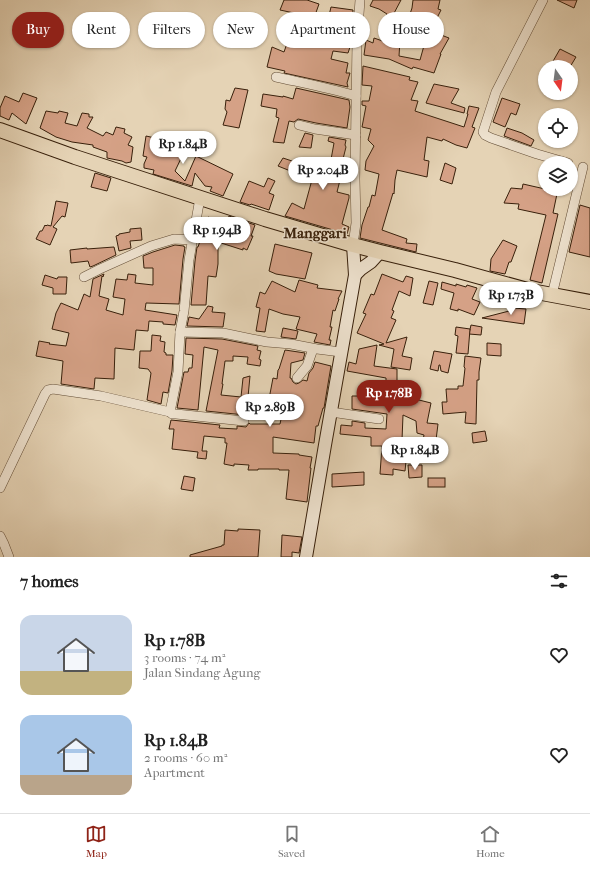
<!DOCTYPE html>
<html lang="en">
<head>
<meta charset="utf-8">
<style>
	:root { --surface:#fff; --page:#f6f6f6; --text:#222; --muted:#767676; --line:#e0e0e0; --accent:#8f2418 }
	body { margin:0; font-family:"IM FELL French Canon",serif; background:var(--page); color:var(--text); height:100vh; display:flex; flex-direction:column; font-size:15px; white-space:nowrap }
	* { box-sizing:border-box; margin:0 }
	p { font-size:13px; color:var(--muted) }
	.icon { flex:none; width:22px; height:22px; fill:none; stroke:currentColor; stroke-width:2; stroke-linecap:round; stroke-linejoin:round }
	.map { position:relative; height:557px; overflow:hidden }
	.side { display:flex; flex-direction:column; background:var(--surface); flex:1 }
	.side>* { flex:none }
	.guide { position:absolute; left:12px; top:12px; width:566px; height:36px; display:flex; gap:8px }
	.needle { width:26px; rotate:166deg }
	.fabs { position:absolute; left:538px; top:60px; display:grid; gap:8px }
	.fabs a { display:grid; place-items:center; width:40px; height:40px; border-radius:50%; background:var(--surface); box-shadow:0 1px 3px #0004; font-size:20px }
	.price { position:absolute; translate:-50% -34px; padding:0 9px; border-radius:14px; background:#fff; color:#222; font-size:13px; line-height:26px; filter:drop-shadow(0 1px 2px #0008) }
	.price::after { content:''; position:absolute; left:50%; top:24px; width:12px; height:9px; margin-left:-6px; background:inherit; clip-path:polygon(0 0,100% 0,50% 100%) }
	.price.on { background:var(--accent); color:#fff }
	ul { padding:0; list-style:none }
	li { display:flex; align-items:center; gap:12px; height:100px; padding:0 20px }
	li span { display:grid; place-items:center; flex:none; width:112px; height:80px; border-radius:12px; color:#555 }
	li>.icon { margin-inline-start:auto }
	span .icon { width:48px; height:48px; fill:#fffc; stroke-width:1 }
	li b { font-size:17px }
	h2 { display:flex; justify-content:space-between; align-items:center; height:48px; padding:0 20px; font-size:17px }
	.chip { padding:0 14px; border-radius:18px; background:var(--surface); box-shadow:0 1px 3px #0004; font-size:14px; line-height:36px }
	.chip.on { background:var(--accent); color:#fff }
	.tabs { display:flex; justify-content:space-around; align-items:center; height:56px; border-top:1px solid var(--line); background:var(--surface); font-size:11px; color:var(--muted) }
	.tabs a { display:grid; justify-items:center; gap:2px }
	.tabs .on { color:var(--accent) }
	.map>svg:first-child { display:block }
</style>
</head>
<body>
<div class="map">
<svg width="590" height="557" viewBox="0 0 590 557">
	<rect width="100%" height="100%" fill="#e5d3b5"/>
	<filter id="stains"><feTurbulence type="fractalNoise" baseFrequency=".005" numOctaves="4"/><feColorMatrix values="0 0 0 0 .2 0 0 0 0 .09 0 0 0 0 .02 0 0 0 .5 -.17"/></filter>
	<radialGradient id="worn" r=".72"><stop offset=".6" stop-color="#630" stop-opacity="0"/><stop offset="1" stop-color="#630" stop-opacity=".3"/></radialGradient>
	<g fill="#d5a186" stroke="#38200b" fill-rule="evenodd">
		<path d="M284,0H307L319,4L313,21H314L312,30L325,33L331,7L353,10L351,44L348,53L333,51L331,59L348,63L346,73H350L347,83L348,87L284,73L285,71L267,67L272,47L284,52L290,35L287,34L294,13L280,10Z"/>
		<path d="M373,0H401L392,17L407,23L412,8L413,0H440L438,9L441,10L437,18L424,14L420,27L449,38L440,54H441L434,73L413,67L412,69L389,59L364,55L366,40L373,43L374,38L391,44L390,29L386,27V29L383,28L387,14L379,9L370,6ZM411,37L425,42L420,60L399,56L400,41L410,43Z"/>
		<path d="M557,0H577L574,8Z"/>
		<path d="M560,49L576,57L570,67H560L552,63Z"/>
		<path d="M363,66L410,77L409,80L418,82L411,100L418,101L415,111L464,127L468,114H467L469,106L479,108L472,127L475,128L467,148L456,145L443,139L442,141L427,137L424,160L429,161L427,177L397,170L395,180L394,194L393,193L382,230L407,239L406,243L417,244L416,252L360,238L362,225L368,207H369L372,195L375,196L379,174L365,170L366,161L374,146L368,140L371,129L362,127L366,106L362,105V101H369L372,86L362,85Z"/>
		<path d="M434,84L459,89L451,103L465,108L464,113L426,103Z"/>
		<path d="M235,88L248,90L239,128L223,125L227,112L225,109L226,100L230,101Z"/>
		<path d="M296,88L349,100L350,107L347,128L316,123L298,119L294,122L289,121L284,143L273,142L279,118L276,117L277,109L261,106L263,94L283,97V96L293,99Z"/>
		<path d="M23,93L37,98L26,124L12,113L9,120L0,116V108L5,96L19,102Z"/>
		<path d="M502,98L520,104L516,115L511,113L505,127L493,122Z"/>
		<path d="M46,111L58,113L59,111L68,113L65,123L77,126L82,113L89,114V117H93L87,128L103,136L106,132L113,135L116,127L125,129L124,133L132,137L128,145L133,147L131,162L126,163L122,161L107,158V152L93,147V145L72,142L56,137L40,128Z"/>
		<path d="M507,128L522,133L534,140L531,146L504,136Z"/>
		<path d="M157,133L166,134L164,141L178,146L180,143L187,146L175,171L185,181L196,156L233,174L223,196L210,191L212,187L205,186L195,173L192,186L153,174L154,170L144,168V164L147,157L143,156L146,136L155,138Z"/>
		<path d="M305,133L313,135L311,148L299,147Z"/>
		<path d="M329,137L346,140L345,145L346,147L341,167L349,169V175L348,178L341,176L337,192L349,195V198L342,224L349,227L347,234L285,216L292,203L304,209L313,176L294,169L293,172L278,166L283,158L304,165L305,163L317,167L318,163L330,165L334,143L328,141Z"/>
		<path d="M445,163L456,168L452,184L440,180Z"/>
		<path d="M95,173L111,178L107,191L91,187Z"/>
		<path d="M268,178L275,181L269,193L274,195L269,210L251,204L250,205L240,202L249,181L264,187Z"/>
		<path d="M523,184L545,189H558L553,213L558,214L542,283L530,280L546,215L518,209L519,204L504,203L511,188L522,189Z"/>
		<path d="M56,201L68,203L65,217L62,216L53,227L57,229L50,245L36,239L40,231H42L45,225L46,226L47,225L51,226Z"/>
		<path d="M580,205L590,208V257L569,252Z"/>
		<path d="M229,216L255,225L251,236H253L247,250L243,248V250L218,242V264L216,277L208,276L206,305H191L195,261L197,247H198L208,217L227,223Z"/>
		<path d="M141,228L142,240L130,241L131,248L119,251L116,236L119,235V234L130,232V229Z"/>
		<path d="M503,240L517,246L511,262H509L505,274L490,271L491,259Z"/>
		<path d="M275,244L312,253L305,279L276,274L269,271Z"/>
		<path d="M175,245L184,246V247H185L183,259L179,304L146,303L145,310L177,315L175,325L163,324V322L149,321L148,331L136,330L134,350L115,348L114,379L95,378L94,389L61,384L63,361L36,356L39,341L50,343L49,344L66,346L69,333L52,329L56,313L61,303L78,310L84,294L90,297L93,279L104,274L103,277L102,276L99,296L109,299L106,310L123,315L125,299L113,297L116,279L127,280L128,274L136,275L135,283L153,285V268H144L143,256L153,252Z"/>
		<path d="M114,247L116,255L93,266L90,267L88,261L71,263L70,250L87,248V249Z"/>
		<path d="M382,274L403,282L406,276L413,278L410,296L399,291L392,310L394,311L391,318L396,320L386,343L407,337L402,356L412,358L410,370L391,367L394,349L379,345L384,344L357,333L366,314L363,313L371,294L374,295Z"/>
		<path d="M45,275L57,279L58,277H67L66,294H53V288L42,285Z"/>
		<path d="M299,280L318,285L317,288L342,291L338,299H339L335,311L333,310L330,327H332L329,340H331L330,345L314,342L317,334L296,329L300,317L283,314L269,309L265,332L256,331L260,308L256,307L260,292L265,294L272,281L295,292Z"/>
		<path d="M429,281L438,283L433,305L423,303Z"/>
		<path d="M442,282L456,286V284L466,287L467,285L477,288L472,299L480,302L474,315L458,309V311L450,309L454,293L441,289Z"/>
		<path d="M208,306L213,307L212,312L225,313L223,327L187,326L189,317L199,319Z"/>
		<path d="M513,308L526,309L524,324L482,318L513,310Z"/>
		<path d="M471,325L482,327L481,335L469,334Z"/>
		<path d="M456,327L470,329L468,354L456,353L458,336L455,335Z"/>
		<path d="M283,328L298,331L296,339L281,337Z"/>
		<path d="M152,335L161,336L160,341L165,342L164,352L166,353V355H173L172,371L168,393L163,392L161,404L147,400L151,373L148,369L139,368L140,351H151Z"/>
		<path d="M186,338L222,339L258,346L257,350L261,351L259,359L261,360L260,366L247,364L248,357L233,356V361H225L222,384H223L221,395L241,397L243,378L250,376L248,397H250L248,416L245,415L206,411L218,350L204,347L198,410L177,408L184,372H188L189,368H192L193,355L185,354Z"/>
		<path d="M487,343L501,344V356L487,355Z"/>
		<path d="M377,345L374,366L397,369V390L416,392L415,399L431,403L427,423L438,424L435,448L422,446L424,435L417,433L416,421L403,415L402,440L408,441L405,471L393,469V475L380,474L382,446H371V437L340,434L341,425L352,426V421L365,423V428L386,429L387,414L352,409V396H386V378L347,371L349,362L356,364L359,349Z"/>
		<path d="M285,350L305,353L303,360L291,363L290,378H291L293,382L296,384L299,383L303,380L307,381L309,373L313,368L315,362L331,366L324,408H323L318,426H316L314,443L273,437V453L299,454V455L312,457L310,468H311L307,502L286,499L289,470H279V469H258V470H248L249,465L234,464V466L224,464L227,443H225V438L204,436L202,451H207L206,459L197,458L198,452L172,449L174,429H169L171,420L220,425L219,428L237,429V426L246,427L249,423L250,424H280L283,410L269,409V399L273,378L277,379L278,370L279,369Z"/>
		<path d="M434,351L452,354L448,373L441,371L440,365H439L438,371L430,369Z"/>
		<path d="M465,356L481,358L479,372V380H477L476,424L465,423L466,412L443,414L442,402H447L446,389H458V386H463L465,368L464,367Z"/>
		<path d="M485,431L487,441L473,443L472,433Z"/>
		<path d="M408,465H422V477L409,478Z"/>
		<path d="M364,472V485L332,487V474Z"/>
		<path d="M184,476L195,478L193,491L181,489Z"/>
		<rect x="428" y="478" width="17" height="9"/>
		<path d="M238,529L260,530L258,557H190V555L222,546V545H224L225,530L238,531Z"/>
		<path d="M282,535L302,537L299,553L292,552V557H281Z"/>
	</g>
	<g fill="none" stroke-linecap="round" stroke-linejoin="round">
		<defs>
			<g id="minor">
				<path d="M543,0L496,92L483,132L485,135L491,138L537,154L568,163"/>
				<path d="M276,77C303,83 330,88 356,96"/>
				<path d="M299,125L315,129L356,135"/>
				<path d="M200,198L189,260L184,311L180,332L223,333L267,342L291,344L317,349L341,352"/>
				<path d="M353,245L356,223L355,179L356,105L357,43L360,0"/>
				<path d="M84,277L100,269L151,246L174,239L192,240"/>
				<path d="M552,295L583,167"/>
				<path d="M297,378L307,366L313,349"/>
				<path d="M170,412L178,372L180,332"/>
				<path d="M331,412L379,419"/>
				<path d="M0,488L45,394L48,390L53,389L101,396L170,412L172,414H176L244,421"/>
				<path d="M0,536L4,544L9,557"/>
			</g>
			<g id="secondary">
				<path d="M355,275L361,269L371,262L380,252"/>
				<path d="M306,557L325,445L355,275L353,245"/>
			</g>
			<path id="primary" d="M0,130L75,157L265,219L353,245L380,252L455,270L531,291L590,302"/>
		</defs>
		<use href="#minor" stroke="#634d36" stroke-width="10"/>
		<use href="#secondary" stroke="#38200b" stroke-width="14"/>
		<use href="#primary" stroke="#38200b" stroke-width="16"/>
		<use href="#minor" stroke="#eee2cf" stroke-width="9"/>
		<use href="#secondary" stroke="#eee2cf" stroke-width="12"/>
		<use href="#primary" stroke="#e5d3b5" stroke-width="14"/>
	</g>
	<g text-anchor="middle" stroke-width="3" stroke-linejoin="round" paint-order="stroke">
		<g font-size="15" font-weight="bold" fill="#38200b" stroke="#eee2cf">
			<text x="315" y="238">Manggari</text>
		</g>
	</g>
	<rect width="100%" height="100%" filter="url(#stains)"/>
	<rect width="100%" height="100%" fill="url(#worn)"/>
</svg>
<div class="fabs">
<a><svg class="needle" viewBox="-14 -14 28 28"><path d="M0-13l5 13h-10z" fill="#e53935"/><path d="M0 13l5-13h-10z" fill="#767676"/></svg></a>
<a><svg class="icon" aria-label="locate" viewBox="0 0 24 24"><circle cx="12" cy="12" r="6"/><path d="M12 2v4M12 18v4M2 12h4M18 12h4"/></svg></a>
<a><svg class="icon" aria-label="layers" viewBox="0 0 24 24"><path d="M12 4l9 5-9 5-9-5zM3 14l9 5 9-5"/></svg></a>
</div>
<b class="price" style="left:183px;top:165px">Rp 1.84B</b>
<b class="price" style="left:323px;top:191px">Rp 2.04B</b>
<b class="price" style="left:217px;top:251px">Rp 1.94B</b>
<b class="price" style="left:511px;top:316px">Rp 1.73B</b>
<b class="price on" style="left:389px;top:414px">Rp 1.78B</b>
<b class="price" style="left:270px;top:428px">Rp 2.89B</b>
<b class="price" style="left:415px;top:471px">Rp 1.84B</b>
<div class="guide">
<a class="chip on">Buy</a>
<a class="chip">Rent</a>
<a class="chip">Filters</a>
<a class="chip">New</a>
<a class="chip">Apartment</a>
<a class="chip">House</a>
</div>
</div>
<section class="side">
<h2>7 homes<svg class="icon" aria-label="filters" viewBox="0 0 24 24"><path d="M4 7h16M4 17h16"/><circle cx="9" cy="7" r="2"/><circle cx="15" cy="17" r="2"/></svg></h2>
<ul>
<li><span style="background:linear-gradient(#c9d6e8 70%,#c2b280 0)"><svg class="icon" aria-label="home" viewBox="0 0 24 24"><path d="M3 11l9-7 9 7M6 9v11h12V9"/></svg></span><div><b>Rp 1.78B</b><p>3 rooms · 74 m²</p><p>Jalan Sindang Agung</p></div><svg class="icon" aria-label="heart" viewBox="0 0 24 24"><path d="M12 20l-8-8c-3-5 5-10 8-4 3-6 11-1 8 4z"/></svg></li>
<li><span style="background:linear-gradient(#a9c7e8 75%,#b9a48a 0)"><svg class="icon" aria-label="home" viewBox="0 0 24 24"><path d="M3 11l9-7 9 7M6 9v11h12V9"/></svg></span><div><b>Rp 1.84B</b><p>2 rooms · 60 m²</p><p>Apartment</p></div><svg class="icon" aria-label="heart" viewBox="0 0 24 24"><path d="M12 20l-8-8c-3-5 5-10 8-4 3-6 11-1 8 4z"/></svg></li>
</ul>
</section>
<nav class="tabs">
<a class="on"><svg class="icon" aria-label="map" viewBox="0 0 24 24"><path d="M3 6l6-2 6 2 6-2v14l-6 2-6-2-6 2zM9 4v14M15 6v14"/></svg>Map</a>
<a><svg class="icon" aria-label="saved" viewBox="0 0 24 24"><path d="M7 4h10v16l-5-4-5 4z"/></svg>Saved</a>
<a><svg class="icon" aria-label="home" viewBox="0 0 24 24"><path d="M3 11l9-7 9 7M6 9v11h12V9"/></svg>Home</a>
</nav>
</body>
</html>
